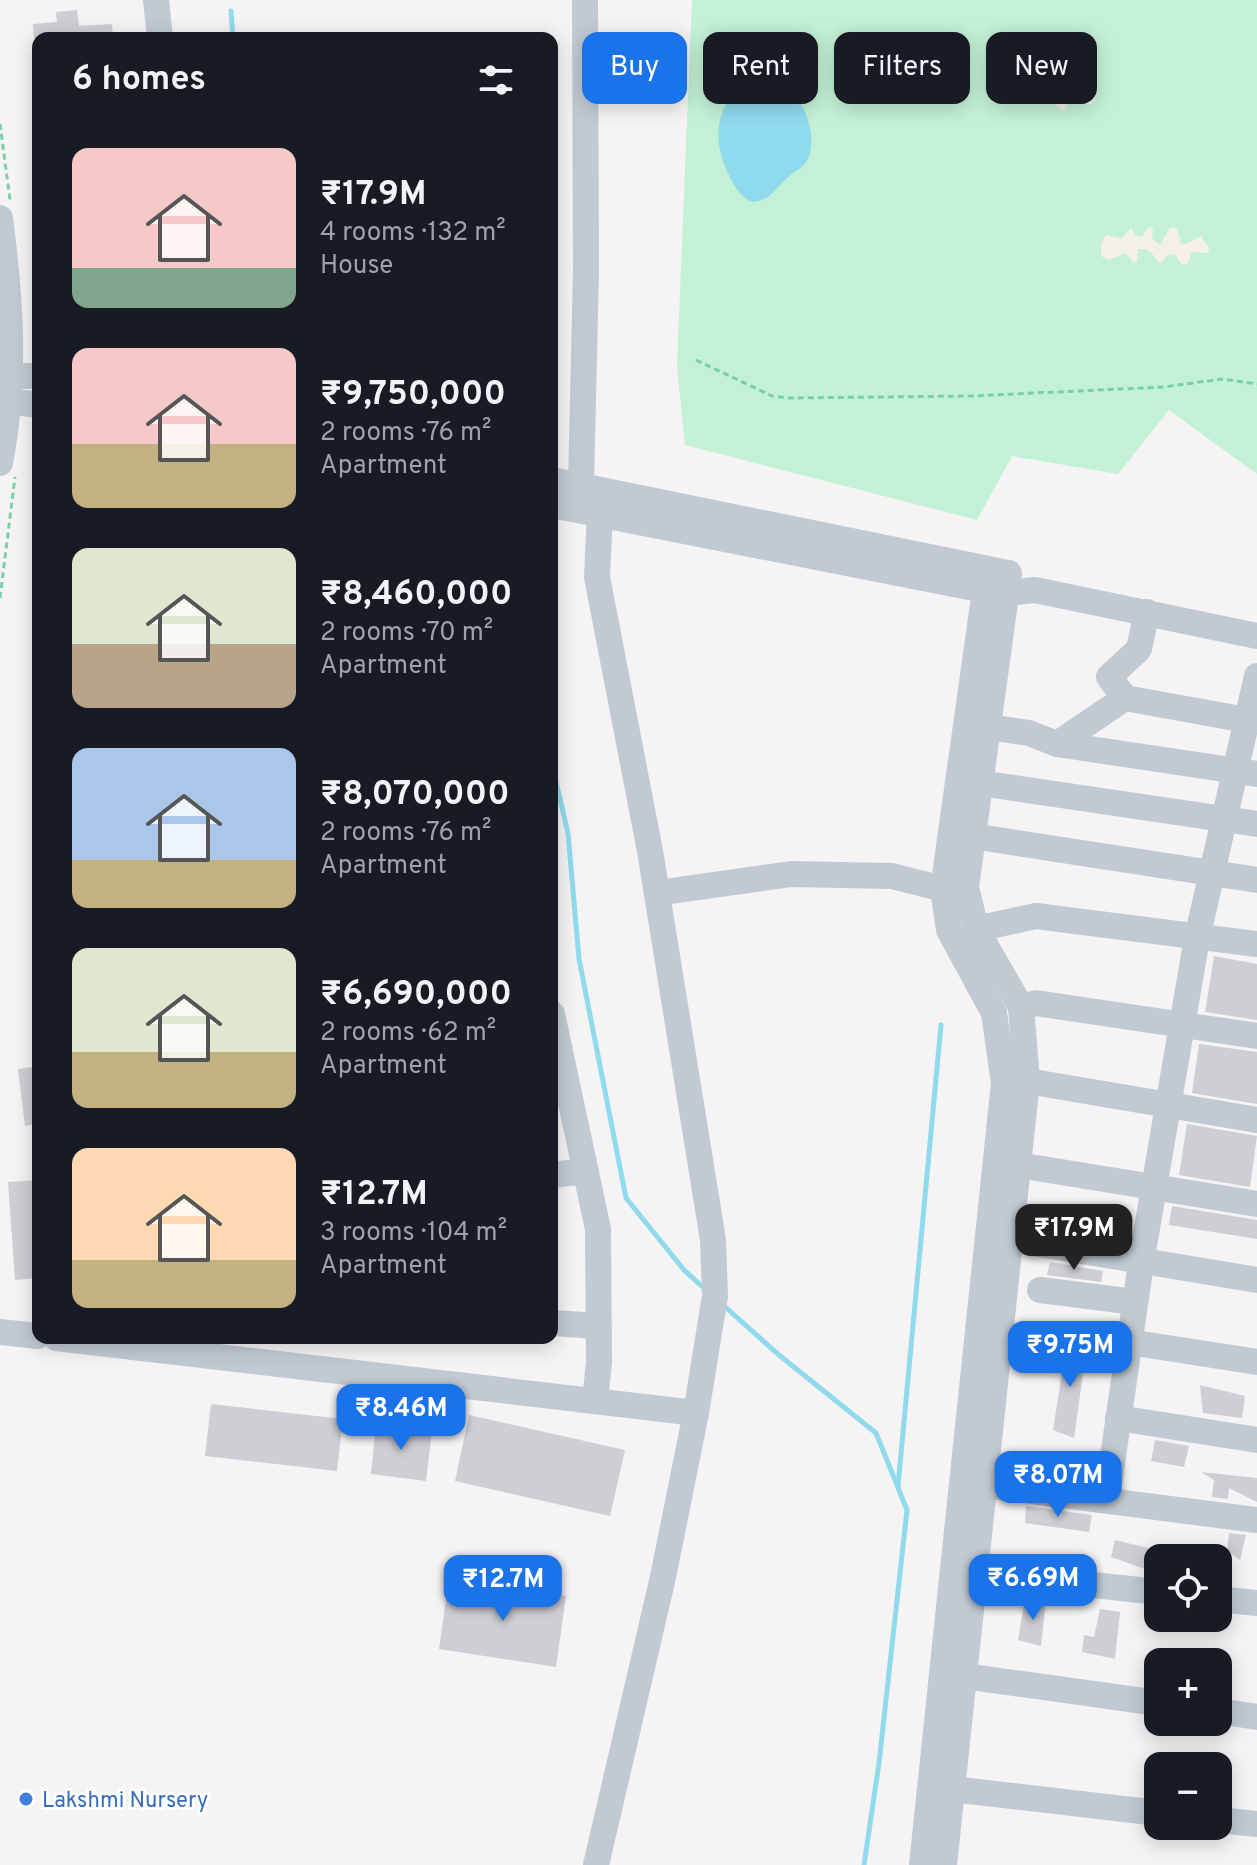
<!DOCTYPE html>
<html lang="en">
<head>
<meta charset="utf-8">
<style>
	:root { --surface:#171b24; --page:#242831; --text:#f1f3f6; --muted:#9ea1a6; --accent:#1a73e8 }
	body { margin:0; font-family:Overpass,sans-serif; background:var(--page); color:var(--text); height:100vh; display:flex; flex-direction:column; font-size:30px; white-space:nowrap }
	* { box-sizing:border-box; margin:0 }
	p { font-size:26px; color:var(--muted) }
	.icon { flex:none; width:44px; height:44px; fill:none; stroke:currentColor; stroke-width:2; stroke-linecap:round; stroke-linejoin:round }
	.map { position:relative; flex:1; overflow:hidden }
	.details { position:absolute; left:32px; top:32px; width:526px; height:1312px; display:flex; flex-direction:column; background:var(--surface); border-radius:16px; box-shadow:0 4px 20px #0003 }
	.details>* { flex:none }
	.top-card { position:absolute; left:582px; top:32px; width:554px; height:72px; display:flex; gap:16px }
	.tools { position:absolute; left:1144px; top:1544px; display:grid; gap:16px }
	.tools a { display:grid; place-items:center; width:88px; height:88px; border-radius:16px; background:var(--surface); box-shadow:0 4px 20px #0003; font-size:40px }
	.price { position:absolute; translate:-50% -68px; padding:0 18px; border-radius:16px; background:var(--accent); color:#fff; font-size:26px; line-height:52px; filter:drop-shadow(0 2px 4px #0008) }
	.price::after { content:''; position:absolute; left:50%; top:48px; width:24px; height:18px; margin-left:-12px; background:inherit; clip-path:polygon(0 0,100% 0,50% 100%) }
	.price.active { background:#222; color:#fff }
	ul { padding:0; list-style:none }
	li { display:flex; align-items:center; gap:24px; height:200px; padding:0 40px }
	li span { display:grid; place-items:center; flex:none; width:224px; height:160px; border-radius:16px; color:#555 }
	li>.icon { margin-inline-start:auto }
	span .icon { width:96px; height:96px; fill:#fffc; stroke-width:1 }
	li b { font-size:34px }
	h2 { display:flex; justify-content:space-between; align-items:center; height:96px; padding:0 40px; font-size:34px }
	.chip { padding:0 28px; border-radius:16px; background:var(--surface); box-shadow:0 4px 20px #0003; font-size:28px; line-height:72px }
	.chip.active { background:var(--accent); color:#fff }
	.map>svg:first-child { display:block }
</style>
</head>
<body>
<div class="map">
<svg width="1257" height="1865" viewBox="0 0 1257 1865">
	<rect width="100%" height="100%" fill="#f5f3f3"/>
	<path fill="#c3f1d5" d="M692,0H1257V474L1169,410L1118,474L1012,456L977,520L685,445L677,366Z"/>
	<g fill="#f5f0e5">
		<path d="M946,56L962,72L957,84H951L943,73L934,72L928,75L922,69L923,63L930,58Z"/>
		<path d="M1041,81L1059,87L1092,84L1096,90L1095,100L1090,105L1074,97L1063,110L1049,100L1033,105L1032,96Z"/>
		<path d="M1149,227L1153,228L1152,239L1160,245L1170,228H1177L1181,243L1187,244L1201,236L1209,248L1208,253L1192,252L1187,265L1181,264L1175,254L1168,255L1161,263C1151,256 1153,248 1138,249L1137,262L1133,263L1126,253L1109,260L1101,256V244L1106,235L1122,238L1131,228L1136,236L1142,237Z"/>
	</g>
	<path fill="#90daee" d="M762,69C794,78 823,130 807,161C802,169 794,171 788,177C776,188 771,200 753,202C740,198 735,187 729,175C707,131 720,94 762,69Z"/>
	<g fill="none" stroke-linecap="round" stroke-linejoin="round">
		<g stroke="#90daee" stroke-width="5">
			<path d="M231,11L233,38"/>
			<path d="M552,765L568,833L579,959L626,1198L684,1270L706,1290"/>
			<path d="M723,1305L779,1355L876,1433L907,1510L879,1763L864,1865"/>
			<path d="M898,1486L941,1025"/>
		</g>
	</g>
	<g fill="#cdcfd5">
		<path d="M77,10L79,26L112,24L113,38H34L33,24L57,22L56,12Z"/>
		<path d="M1214,956L1257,964V1020L1205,1012Z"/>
		<path d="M1199,1044L1257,1052V1104L1192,1093Z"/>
		<path d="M38,1066V1124L25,1126L18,1069Z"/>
		<path d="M1187,1124L1257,1136L1250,1187L1179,1175Z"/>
		<path d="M38,1180V1278L15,1280L8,1182Z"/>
		<path d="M1172,1206L1257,1220V1239L1169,1225Z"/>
		<path d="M1050,1262L1103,1271L1101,1282L1047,1275Z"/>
		<path d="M1067,1342L1087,1345L1074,1438L1053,1430Z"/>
		<path d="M1200,1385L1245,1396L1242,1418L1203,1413Z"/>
		<path d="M211,1404L343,1419L337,1471L205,1456Z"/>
		<path d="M469,1415L625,1450L610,1516L455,1481Z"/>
		<path d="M376,1424L432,1431L426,1481L371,1474Z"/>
		<path d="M1155,1440L1189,1446L1184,1467L1151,1461Z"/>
		<path d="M1201,1472L1257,1478V1502L1229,1488L1228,1499L1212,1497L1214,1480Z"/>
		<path d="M1026,1506L1092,1515L1089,1532L1025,1523Z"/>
		<path d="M1229,1533L1246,1535L1240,1560L1227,1551Z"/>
		<path d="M1115,1540L1148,1548L1145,1569L1111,1557Z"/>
		<path d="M449,1579L566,1596L556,1667L439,1649Z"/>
		<path d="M1025,1598L1046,1601L1041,1646L1018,1640Z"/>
		<path d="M1100,1609L1120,1612L1115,1659L1082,1652L1084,1635L1094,1637Z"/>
	</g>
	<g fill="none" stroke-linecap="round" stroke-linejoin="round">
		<g stroke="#7ad0a6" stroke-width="3" stroke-dasharray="6 4" stroke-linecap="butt">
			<path d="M0,124L10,200"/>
			<path d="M696,360L772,396L789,398L971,396L1163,387L1222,379L1257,384"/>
			<path d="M0,598L15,477"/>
		</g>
		<g stroke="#c1cad2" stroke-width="26">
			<path d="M156,0L160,38"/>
			<path d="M0,218C11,301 16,380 0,463"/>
			<path d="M0,376H38"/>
			<path d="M0,400L38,405"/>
			<path d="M552,480L1003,572"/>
			<path d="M581,485L586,270L585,0"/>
			<path d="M601,490L597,577L650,851L713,1240L715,1296L696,1413"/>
			<path d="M552,505L984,590L1006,593L1035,590L1257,636"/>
			<path d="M1147,612L1139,649L1109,677L1125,698L1257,722"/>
			<path d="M988,727L1029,733L1057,744L1257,774"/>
			<path d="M1057,744L1125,698"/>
			<path d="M980,783L1257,824"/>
			<path d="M972,836L1257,880"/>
			<path d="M657,893L791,874L892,876L943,889"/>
			<path d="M976,929L1036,916L1257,944"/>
			<path d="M1021,1007L1036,1003L1257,1036"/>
			<path d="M552,1014L598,1229L599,1362L595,1401"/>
			<path d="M1027,1081L1257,1120"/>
			<path d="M1018,1165L1257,1204"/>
			<path d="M552,1175L586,1171"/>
			<path d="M992,1236L1257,1280"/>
			<path d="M1040,1290L1135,1302"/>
			<path d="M552,1323L598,1326"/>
			<path d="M0,1332L38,1336"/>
			<path d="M56,1338L696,1413L663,1577L596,1865"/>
			<path d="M1129,1342L1257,1362"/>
			<path d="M1118,1418L1257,1440"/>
			<path d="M984,1485L1257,1520"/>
			<path d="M1107,1498L1141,1263L1197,938L1257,676"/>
			<path d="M975,1572L1158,1592"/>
			<path d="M1218,1599L1257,1603"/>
			<path d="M964,1676L1158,1703"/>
			<path d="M1218,1711L1257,1717"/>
			<path d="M952,1789L1158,1813"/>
			<path d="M1218,1820L1257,1824"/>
			<path d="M922,1865L1004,1083L994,1013L949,930L943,889L988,569"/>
			<path d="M944,1865L1027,1081L1021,1007L976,929L966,887L1009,573"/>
		</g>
	</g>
	<circle fill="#3f7fe0" stroke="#fff" stroke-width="3" cx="26" cy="1799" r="8"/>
	<g text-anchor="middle" stroke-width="6" stroke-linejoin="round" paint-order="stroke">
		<g font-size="22" fill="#366cbe" stroke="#fff" text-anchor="start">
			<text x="42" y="1807">Lakshmi Nursery</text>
		</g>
	</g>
</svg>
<div class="tools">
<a><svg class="icon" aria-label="locate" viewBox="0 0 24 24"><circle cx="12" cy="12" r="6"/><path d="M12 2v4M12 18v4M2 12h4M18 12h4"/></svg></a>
<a>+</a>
<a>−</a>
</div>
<b class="price active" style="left:1074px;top:1272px">₹17.9M</b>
<b class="price" style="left:1070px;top:1389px">₹9.75M</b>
<b class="price" style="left:401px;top:1452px">₹8.46M</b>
<b class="price" style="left:1058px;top:1519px">₹8.07M</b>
<b class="price" style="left:1033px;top:1622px">₹6.69M</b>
<b class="price" style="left:503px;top:1623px">₹12.7M</b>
<div class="top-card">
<a class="chip active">Buy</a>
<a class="chip">Rent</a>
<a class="chip">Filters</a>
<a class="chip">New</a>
</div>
<section class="details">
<h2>6 homes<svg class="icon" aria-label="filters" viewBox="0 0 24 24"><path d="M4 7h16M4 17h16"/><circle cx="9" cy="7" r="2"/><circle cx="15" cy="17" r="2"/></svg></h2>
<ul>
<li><span style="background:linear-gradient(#f6c9c9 75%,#7fa58c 0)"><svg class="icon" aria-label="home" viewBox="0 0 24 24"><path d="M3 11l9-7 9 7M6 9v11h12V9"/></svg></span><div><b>₹17.9M</b><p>4 rooms · 132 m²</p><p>House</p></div></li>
<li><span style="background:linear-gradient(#f6c9c9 60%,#c2b280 0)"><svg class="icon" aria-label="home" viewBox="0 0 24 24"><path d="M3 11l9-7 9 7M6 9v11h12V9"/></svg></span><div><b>₹9,750,000</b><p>2 rooms · 76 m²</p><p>Apartment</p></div></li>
<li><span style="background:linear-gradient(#dfe7d0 60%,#b9a48a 0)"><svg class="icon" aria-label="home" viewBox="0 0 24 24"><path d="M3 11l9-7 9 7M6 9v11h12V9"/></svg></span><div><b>₹8,460,000</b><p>2 rooms · 70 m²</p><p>Apartment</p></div></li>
<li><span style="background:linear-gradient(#a9c7e8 70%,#c2b280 0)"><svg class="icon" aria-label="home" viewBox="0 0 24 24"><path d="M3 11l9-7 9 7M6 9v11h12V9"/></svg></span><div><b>₹8,070,000</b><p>2 rooms · 76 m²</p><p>Apartment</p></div></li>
<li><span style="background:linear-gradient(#dfe7d0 65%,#c2b280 0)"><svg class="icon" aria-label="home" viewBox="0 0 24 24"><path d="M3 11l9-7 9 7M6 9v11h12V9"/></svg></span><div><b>₹6,690,000</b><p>2 rooms · 62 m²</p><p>Apartment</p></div></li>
<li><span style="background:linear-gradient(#ffd9b3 70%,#c2b280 0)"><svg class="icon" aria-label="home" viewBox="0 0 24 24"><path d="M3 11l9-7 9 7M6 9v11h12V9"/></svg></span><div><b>₹12.7M</b><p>3 rooms · 104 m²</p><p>Apartment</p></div></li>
</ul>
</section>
</div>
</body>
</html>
